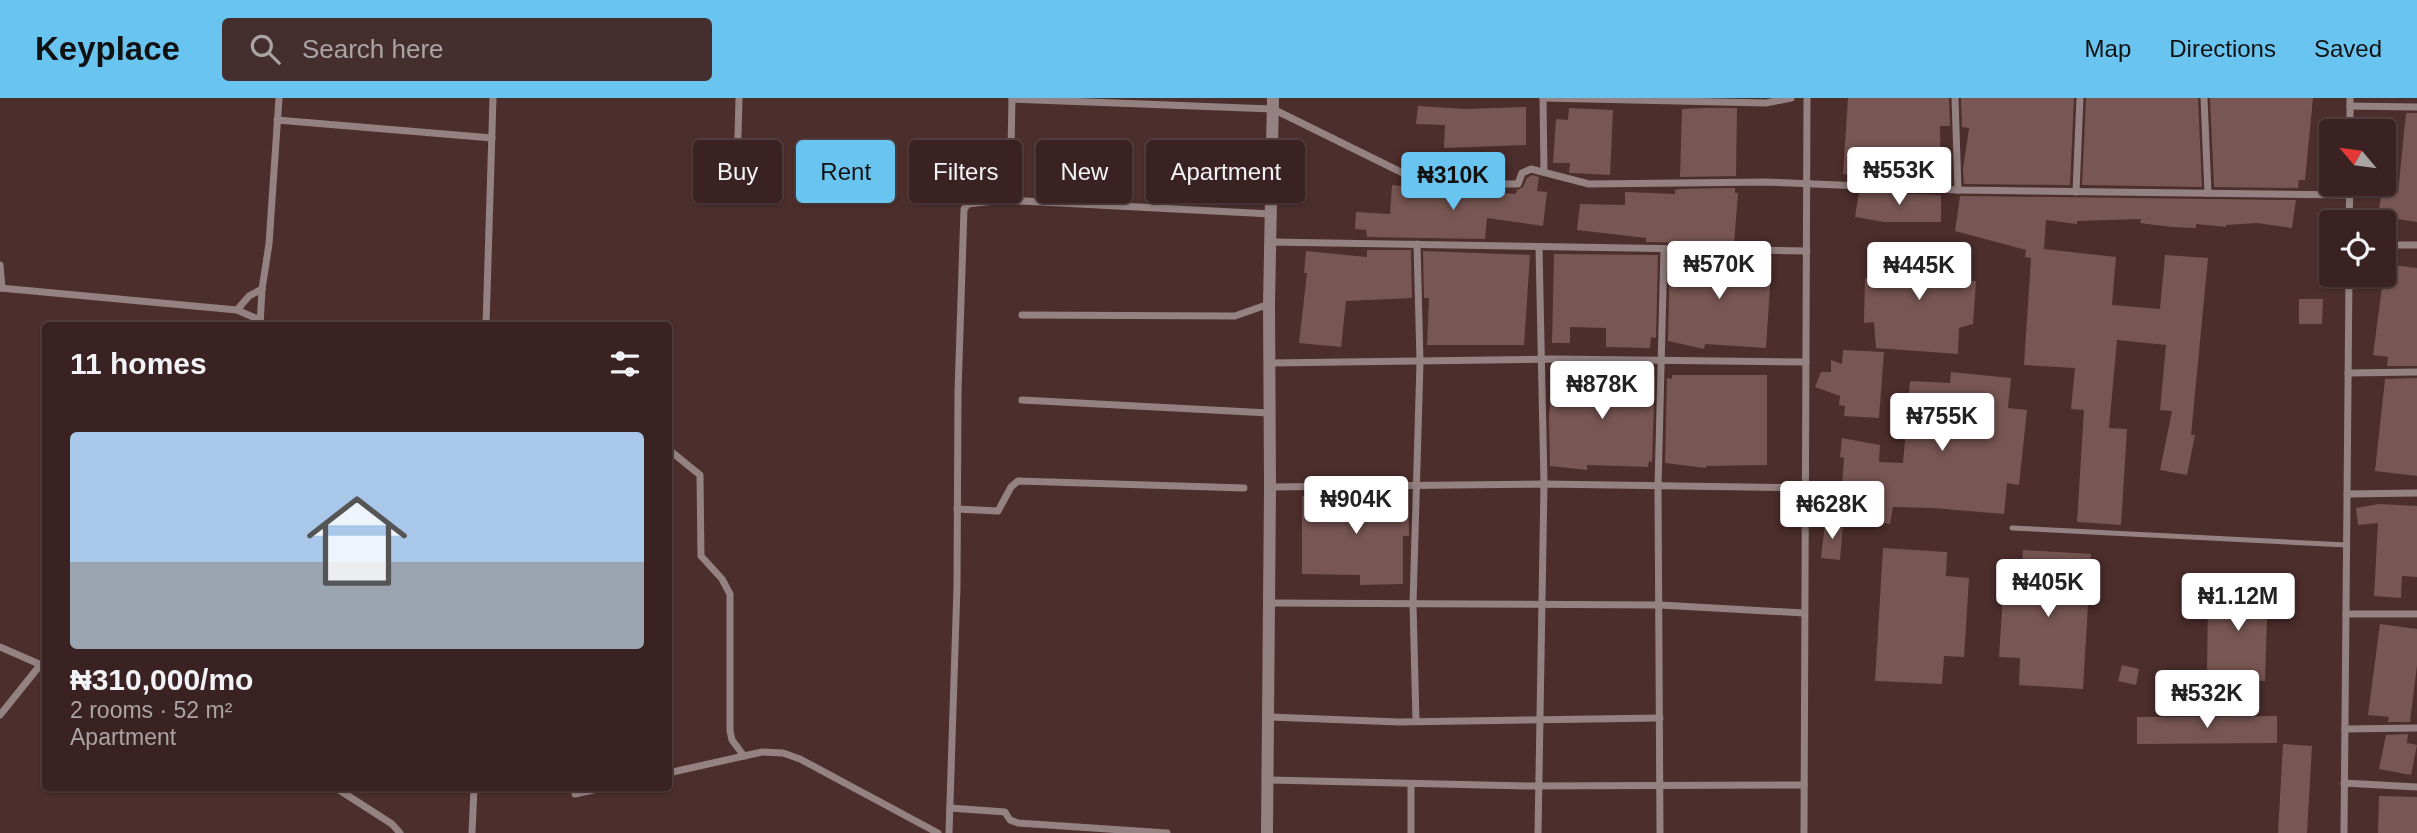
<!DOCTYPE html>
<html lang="en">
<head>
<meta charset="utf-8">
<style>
	:root { --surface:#392221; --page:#442f2e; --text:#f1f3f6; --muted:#aba4a5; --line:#533f3f; --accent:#69c4f0 }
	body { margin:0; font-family:Helvetica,sans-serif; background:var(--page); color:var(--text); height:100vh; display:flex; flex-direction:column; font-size:26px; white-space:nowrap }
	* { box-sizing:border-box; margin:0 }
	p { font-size:23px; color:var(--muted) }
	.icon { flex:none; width:38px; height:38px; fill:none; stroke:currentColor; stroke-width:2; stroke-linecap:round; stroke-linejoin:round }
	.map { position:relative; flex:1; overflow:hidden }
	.sheet { position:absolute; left:42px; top:224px; width:630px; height:469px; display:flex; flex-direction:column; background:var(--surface); border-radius:7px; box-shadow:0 2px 5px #0004,0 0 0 2px var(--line) }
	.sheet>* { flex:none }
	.guide { position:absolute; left:693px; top:42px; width:665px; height:63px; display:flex; gap:14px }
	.needle { width:46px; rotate:299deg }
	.controls { position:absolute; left:2319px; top:21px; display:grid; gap:14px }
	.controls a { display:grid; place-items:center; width:77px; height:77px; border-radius:7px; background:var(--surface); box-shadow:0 2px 5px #0004,0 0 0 2px var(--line); font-size:35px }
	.price { position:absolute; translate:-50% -60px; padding:0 16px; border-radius:7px; background:#fff; color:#222; font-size:23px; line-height:46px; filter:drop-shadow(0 2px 4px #0008) }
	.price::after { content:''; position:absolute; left:50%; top:42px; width:21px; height:16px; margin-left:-10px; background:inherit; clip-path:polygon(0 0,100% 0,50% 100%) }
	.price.active { background:var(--accent); color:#111 }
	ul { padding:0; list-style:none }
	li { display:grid; align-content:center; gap:14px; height:371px; padding:0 28px }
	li+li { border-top:2px solid var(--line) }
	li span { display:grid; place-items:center; height:217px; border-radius:7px; color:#555 }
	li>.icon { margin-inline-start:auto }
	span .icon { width:126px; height:126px; fill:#fffc; stroke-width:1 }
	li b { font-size:30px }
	h2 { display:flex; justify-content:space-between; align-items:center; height:84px; padding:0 28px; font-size:30px }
	.pill { padding:0 24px; border-radius:7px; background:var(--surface); box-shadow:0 2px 5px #0004,0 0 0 2px var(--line); font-size:24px; line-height:63px }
	.pill.active { background:var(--accent); color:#111 }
	header { display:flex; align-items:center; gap:42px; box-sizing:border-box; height:98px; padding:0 35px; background:var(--accent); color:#111 }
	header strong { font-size:33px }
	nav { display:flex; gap:38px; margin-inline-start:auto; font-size:24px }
	.search { width:490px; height:63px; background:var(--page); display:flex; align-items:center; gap:18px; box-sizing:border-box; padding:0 24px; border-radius:7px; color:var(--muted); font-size:26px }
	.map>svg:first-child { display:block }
</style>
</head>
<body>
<header>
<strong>Keyplace</strong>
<div class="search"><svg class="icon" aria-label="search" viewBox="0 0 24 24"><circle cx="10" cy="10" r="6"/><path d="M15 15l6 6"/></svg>Search here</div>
<nav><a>Map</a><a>Directions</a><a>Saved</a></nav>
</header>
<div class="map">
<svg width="2417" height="735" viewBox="0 0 2417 735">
	<rect width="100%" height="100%" fill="#4c2e2c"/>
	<g fill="#785653">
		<path d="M1848,0H1949L1950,28H1940L1941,85L1861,82L1862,78L1843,76Z"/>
		<path d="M1961,0H2074L2070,87L1964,86L1963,71L1969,30L1962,29Z"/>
		<path d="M2086,0H2198L2202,89L2082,87Z"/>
		<path d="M2210,0H2313L2305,82H2299L2298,90L2214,89Z"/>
		<path d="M1418,8L1465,11L1526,9V47L1444,50L1445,27L1416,26Z"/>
		<path d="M1569,10L1613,12L1610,77L1572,75H1569L1570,65H1553L1556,21L1568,22Z"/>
		<path d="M1703,10H1737L1736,78L1680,79L1682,11Z"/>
		<path d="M2406,15H2417V124L2378,118L2382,92L2398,95Z"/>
		<path d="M1532,77L1539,79L1537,93L1547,94L1543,128L1487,120L1485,141L1367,139L1366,132L1355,131L1356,114L1390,116L1392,87L1442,93L1466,92L1516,96L1517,92L1523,89L1527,80Z"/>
		<path d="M1735,90V95H1738L1734,146L1646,144V140L1577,132L1580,106L1625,107V94L1675,96V92L1679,91Z"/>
		<path d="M1859,94L1941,97V124H1884L1855,119Z"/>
		<path d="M1960,98L2296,102L2292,130L2257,125L2226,127V129L2196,126V130L2171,129L2140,125L2141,121L2077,123V126L2046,122L2044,151L2116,159L2112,207L2160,211L2165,157L2208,160L2191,337H2195L2187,377L2160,372L2172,313L2160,312L2166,247L2117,242L2109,330L2127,331L2121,427L2077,424L2084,312L2071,311L2075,270L2024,267L2031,160L2025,159L2026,152L1955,133Z"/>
		<path d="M1367,152H1411L1412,200L1346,203L1341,249L1299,245L1307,175H1304L1306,153L1367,159Z"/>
		<path d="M1423,153L1530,157L1524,247H1427L1429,200H1424Z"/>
		<path d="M1879,154L1961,155L1962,183H1976L1973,226L1959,230L1958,256L1876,250L1874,224L1864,225L1865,180H1878Z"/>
		<path d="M1554,156L1658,157L1656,240L1651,239L1650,250L1606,249V230L1570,229V245H1552Z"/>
		<path d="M1670,157L1772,159L1766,250L1705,246L1704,251L1668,243Z"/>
		<path d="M2385,166L2417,170V268H2387L2388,259L2373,257Z"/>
		<path d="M2299,201H2323L2322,226H2299Z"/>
		<path d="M1843,252L1884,254L1879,320L1844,318L1845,308L1839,307L1840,298L1815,289L1821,274H1831V262L1842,266Z"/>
		<path d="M1951,274L2011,280L2008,310L2027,312L2019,387L2007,385L2004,416L1933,410L1893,409L1890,426L1840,417L1844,360L1840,359L1842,340L1880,347L1879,364L1903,365L1910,283L1950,285Z"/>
		<path d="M1553,276L1612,282L1613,276L1655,279L1652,364L1649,363L1648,369L1587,367V372L1550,368L1549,319Z"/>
		<path d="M1672,277H1767V367L1706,368V370L1665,365L1667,280L1672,281Z"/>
		<path d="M2417,280V378L2375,373L2385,281Z"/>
		<path d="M1408,394L1409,438H1403V486L1360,487V477L1302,476V398H1357V395Z"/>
		<path d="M2379,406L2417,408V479L2402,478L2401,500L2374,498L2378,425L2358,427L2356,410Z"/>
		<path d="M1825,424L1843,426L1840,462L1821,460Z"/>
		<path d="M1883,450L1947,454L1946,478L1969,480L1964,559L1944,558L1942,586L1875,583Z"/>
		<path d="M2023,452L2091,456L2083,591L2019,587L2020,560L1999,559L2004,482L2021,483Z"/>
		<path d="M2236,490L2268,491L2265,583L2237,582V577L2207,576L2208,493H2236Z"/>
		<path d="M2380,526L2417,531V567L2410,624H2388L2389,619L2368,617Z"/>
		<path d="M2122,567L2139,571L2136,587L2118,583Z"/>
		<path d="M2277,618V645L2137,646V619Z"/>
		<path d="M2408,636L2407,645L2417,647L2411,677L2379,671L2386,637Z"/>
		<path d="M2283,646L2312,648L2307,735H2278Z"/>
		<path d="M2379,698L2417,699V735H2378Z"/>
	</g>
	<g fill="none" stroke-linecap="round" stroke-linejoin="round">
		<path stroke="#938281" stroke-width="5" d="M2012,430L2347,447"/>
		<g stroke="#938281" stroke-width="7">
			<path d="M1543,0L1766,5L1791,0"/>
			<path d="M1543,0L1544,74"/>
			<path d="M1955,0L1958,92"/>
			<path d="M2204,0L2208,95"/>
			<path d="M1012,1L1273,11L1413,80L1436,86H1518L1522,75L1531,71L1589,86L1765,84L1958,92L2350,97"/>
			<path d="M2350,8L2417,9"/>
			<path d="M277,22L492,40"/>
			<path d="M2350,33V0"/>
			<path d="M737,74L739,0"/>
			<path d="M2076,94L2080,0"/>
			<path d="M1010,102L1012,0"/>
			<path d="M2349,124L2350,86"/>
			<path d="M1270,144L1807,153"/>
			<path d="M2384,147H2417"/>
			<path d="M0,167L2,190"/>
			<path d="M0,190L237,212L260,222"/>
			<path d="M237,212L249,198L262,191"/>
			<path d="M1022,217L1235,218L1269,206"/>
			<path d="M260,228L262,191L269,146L279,0"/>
			<path d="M486,228L493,0"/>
			<path d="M1270,265L1554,261L1806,264"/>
			<path d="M2348,275L2417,274"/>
			<path d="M1022,302L1269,315"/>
			<path d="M668,351L700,377L701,458L722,481L730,496V633L732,642L744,658"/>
			<path d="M1270,389L1544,386L1806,390"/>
			<path d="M2347,396L2417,395"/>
			<path d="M957,411L998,413L1011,389L1018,383L1244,390"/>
			<path d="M1269,505L1660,507L1804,515"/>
			<path d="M2346,516H2417"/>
			<path d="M0,549L46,569"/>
			<path d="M0,617L41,566"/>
			<path d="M1268,619L1399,624L1660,620"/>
			<path d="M1416,623L1413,506L1420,264L1417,146"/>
			<path d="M2345,631L2417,630"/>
			<path d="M668,675L762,654L783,655L800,661L938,735"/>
			<path d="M1267,682L1526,688L1804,687"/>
			<path d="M2344,685L2417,689"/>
			<path d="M1411,686V735"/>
			<path d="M336,690L392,726L400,735"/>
			<path d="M575,696L602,690"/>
			<path d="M950,710L1005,714L1010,722L1018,725L1167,735"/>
			<path d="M472,735L474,690"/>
			<path d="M949,735L957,489L958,294L964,111L968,106L1004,102L1271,116"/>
			<path d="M1538,735L1544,386L1539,149"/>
			<path d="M1660,735L1658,388L1664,151"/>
			<path d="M1804,735L1807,0"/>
			<path d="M2344,735L2349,177"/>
		</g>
		<path stroke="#938281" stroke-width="12" d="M1267,735L1270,389L1269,206L1273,0"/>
	</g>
</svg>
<div class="controls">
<a><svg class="needle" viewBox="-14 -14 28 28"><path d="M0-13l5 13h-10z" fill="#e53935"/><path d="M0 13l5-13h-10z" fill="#aba4a5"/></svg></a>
<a><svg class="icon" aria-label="locate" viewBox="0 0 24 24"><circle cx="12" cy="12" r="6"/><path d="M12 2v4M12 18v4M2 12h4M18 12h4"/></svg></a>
</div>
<b class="price" style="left:1899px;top:109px">₦553K</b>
<b class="price active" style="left:1453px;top:114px">₦310K</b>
<b class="price" style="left:1719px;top:203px">₦570K</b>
<b class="price" style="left:1919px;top:204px">₦445K</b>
<b class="price" style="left:1602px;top:323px">₦878K</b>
<b class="price" style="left:1942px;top:355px">₦755K</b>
<b class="price" style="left:1356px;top:438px">₦904K</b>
<b class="price" style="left:1832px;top:443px">₦628K</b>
<b class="price" style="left:2048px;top:521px">₦405K</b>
<b class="price" style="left:2238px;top:535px">₦1.12M</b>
<b class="price" style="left:2207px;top:632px">₦532K</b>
<div class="guide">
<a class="pill">Buy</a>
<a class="pill active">Rent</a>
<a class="pill">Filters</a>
<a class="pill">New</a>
<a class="pill">Apartment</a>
</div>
<section class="sheet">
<h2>11 homes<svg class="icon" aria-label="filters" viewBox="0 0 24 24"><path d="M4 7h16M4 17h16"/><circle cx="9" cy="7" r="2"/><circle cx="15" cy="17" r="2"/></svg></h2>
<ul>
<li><span style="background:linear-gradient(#a9c7e8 60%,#9aa5b1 0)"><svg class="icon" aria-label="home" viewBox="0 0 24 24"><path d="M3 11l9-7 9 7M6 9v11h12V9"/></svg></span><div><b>₦310,000/mo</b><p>2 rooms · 52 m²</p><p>Apartment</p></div></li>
</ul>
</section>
</div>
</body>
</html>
